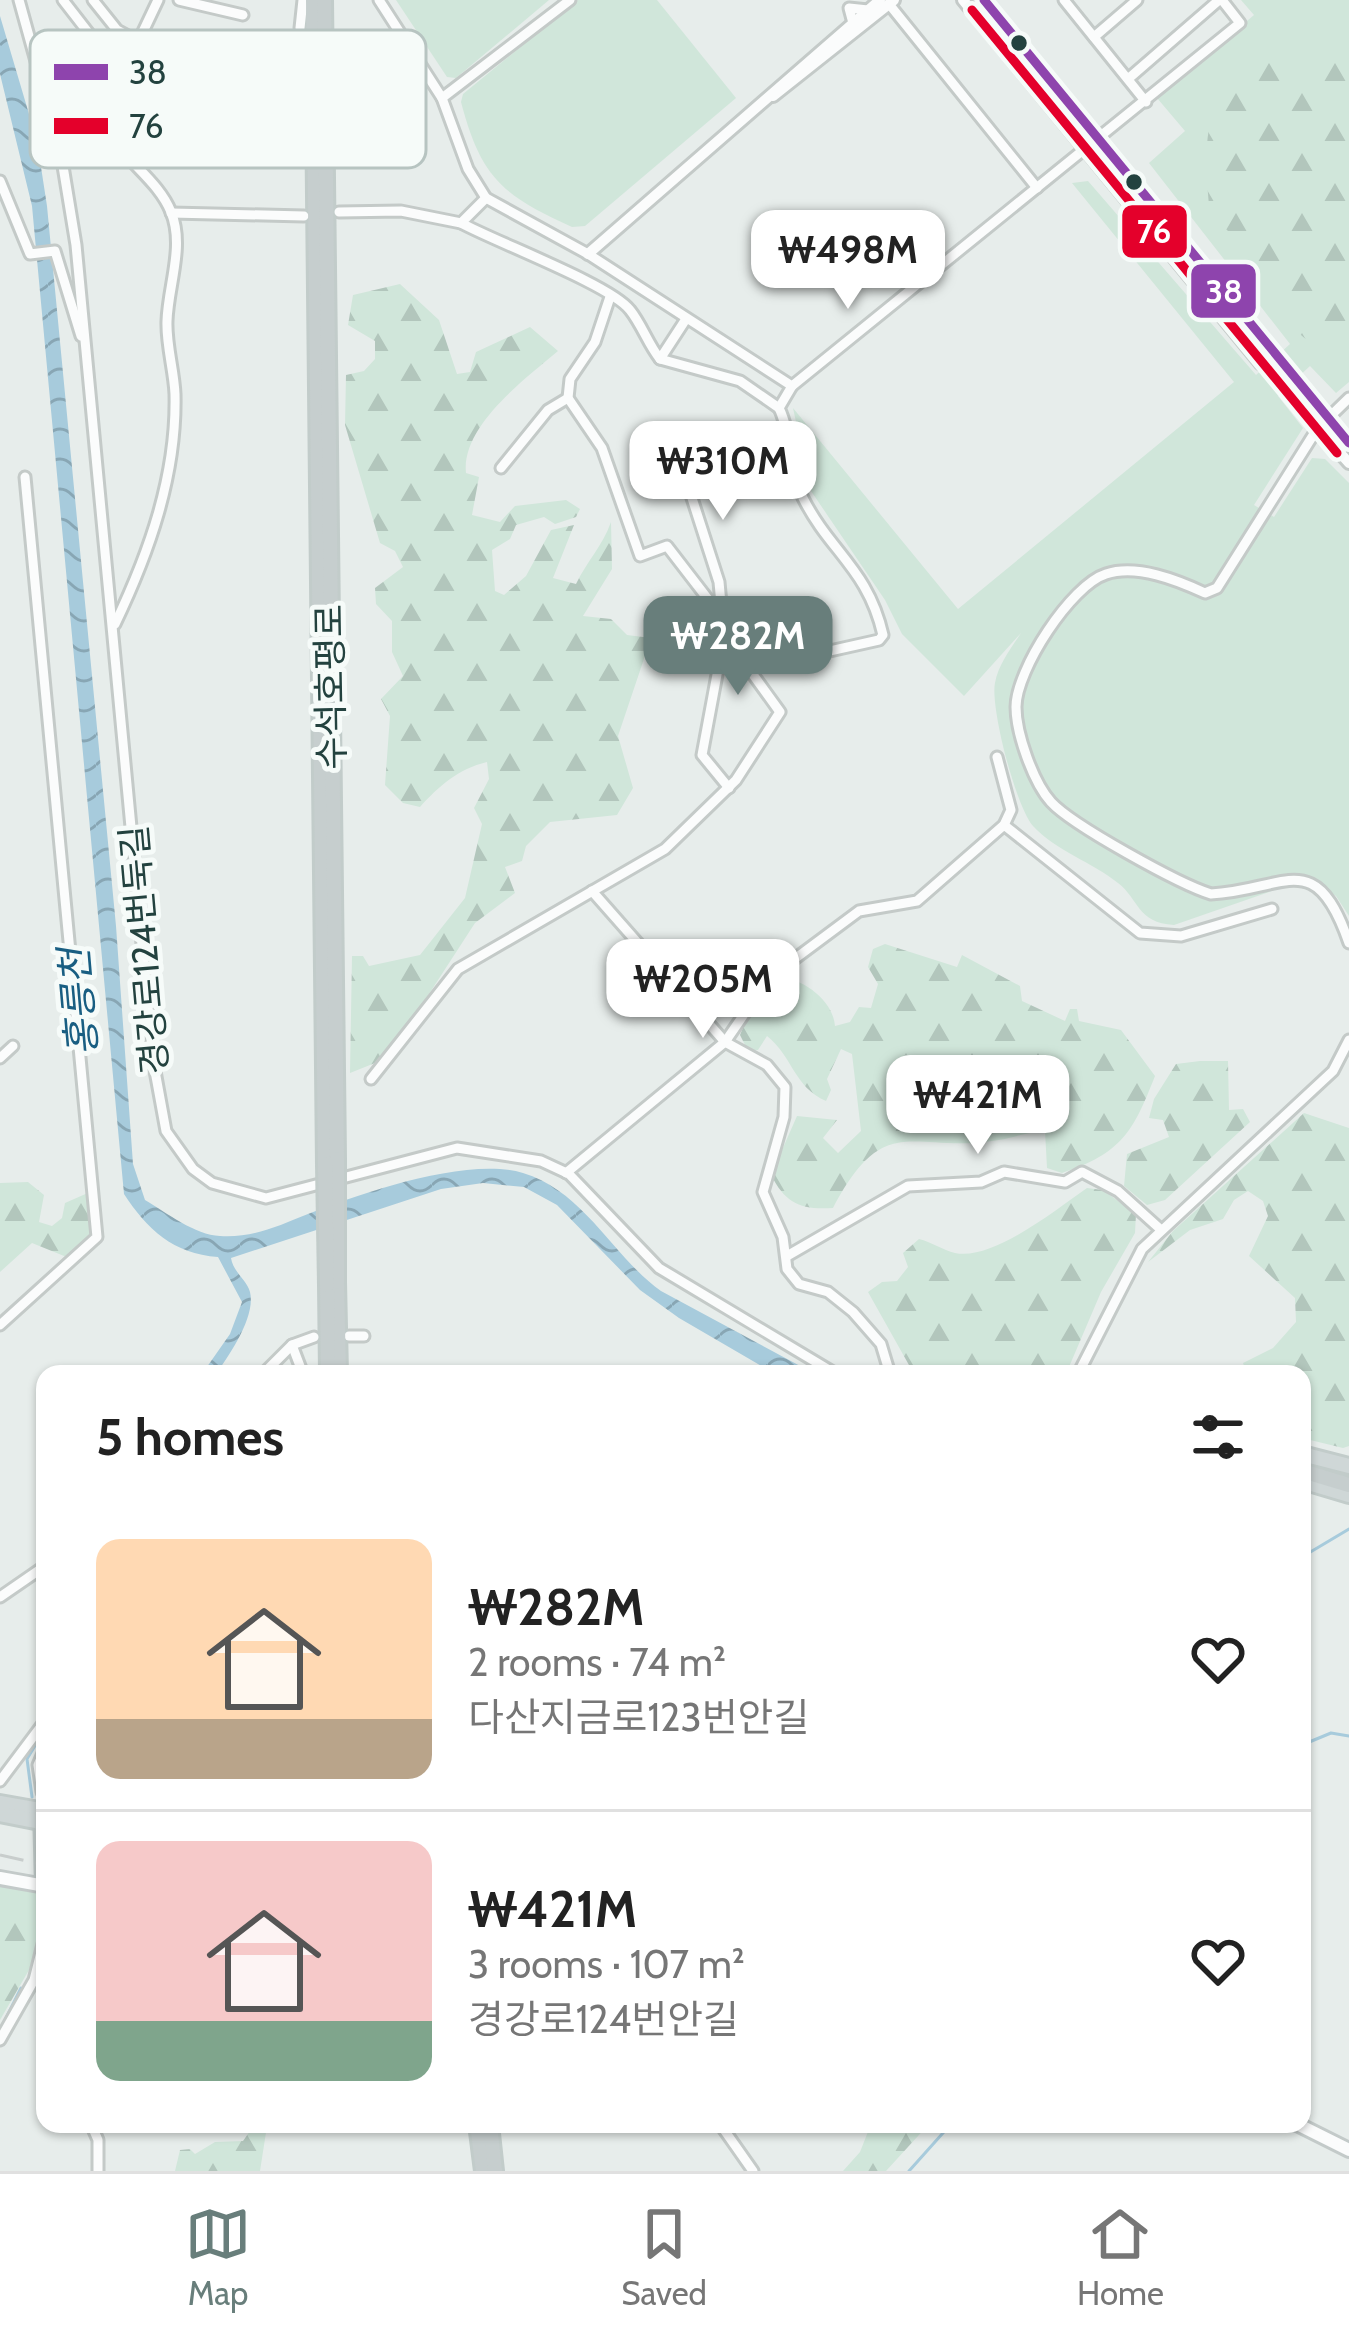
<!DOCTYPE html>
<html lang="en">
<head>
<meta charset="utf-8">
<style>
	:root { --surface:#fff; --page:#f6f6f6; --text:#222; --muted:#767676; --line:#e0e0e0; --accent:#687e7b }
	body { margin:0; font-family:Cabin,"Noto Sans KR",sans-serif; background:var(--page); color:var(--text); height:100vh; display:flex; flex-direction:column; font-size:45px; white-space:nowrap }
	* { box-sizing:border-box; margin:0 }
	p { font-size:39px; color:var(--muted) }
	.icon { flex:none; width:66px; height:66px; fill:none; stroke:currentColor; stroke-width:2; stroke-linecap:round; stroke-linejoin:round }
	.map { position:relative; flex:1; overflow:hidden }
	.sheet { position:absolute; left:36px; top:1365px; width:1275px; height:768px; display:flex; flex-direction:column; background:var(--surface); border-radius:24px; box-shadow:0 3px 9px #0004 }
	.sheet>* { flex:none }
	.price { position:absolute; translate:-50% -102px; padding:0 27px; border-radius:24px; background:#fff; color:#222; font-size:39px; line-height:78px; filter:drop-shadow(0 3px 6px #0008) }
	.price::after { content:''; position:absolute; left:50%; top:72px; width:36px; height:27px; margin-left:-18px; background:inherit; clip-path:polygon(0 0,100% 0,50% 100%) }
	.price.current { background:var(--accent); color:#fff }
	ul { padding:0; list-style:none }
	li { display:flex; align-items:center; gap:36px; height:300px; padding:0 60px }
	li+li { border-top:3px solid var(--line) }
	li span { display:grid; place-items:center; flex:none; width:336px; height:240px; border-radius:24px; color:#555 }
	li>.icon { margin-inline-start:auto }
	span .icon { width:144px; height:144px; fill:#fffc; stroke-width:1 }
	li b { font-size:51px }
	h2 { display:flex; justify-content:space-between; align-items:center; height:144px; padding:0 60px; font-size:51px }
	.tabs { display:flex; justify-content:space-around; align-items:center; height:168px; border-top:3px solid var(--line); background:var(--surface); font-size:33px; color:var(--muted) }
	.tabs a { display:grid; justify-items:center; gap:6px }
	.tabs .current { color:var(--accent) }
	.map>svg:first-child { display:block }
</style>
</head>
<body>
<div class="map">
<svg width="1349" height="2171" viewBox="0 0 1349 2171">
	<defs>
		<pattern id="forest-firs" width="22" height="20" patternUnits="userSpaceOnUse" patternTransform="scale(3)"><rect width="22" height="20" fill="#d0e6da"/><path d="M5 1l3.5 6h-7zM16 11l3.5 6h-7z" fill="#b2c6bc"/></pattern>
		<pattern id="water-waves" width="16" height="10" patternUnits="userSpaceOnUse" patternTransform="scale(3)"><rect width="16" height="10" fill="#a7cbdc"/><path d="M0 5q4-4 8 0t8 0" fill="none" stroke="#88a6b4"/></pattern>
	</defs>
	<rect width="100%" height="100%" fill="#e7edeb"/>
	<g fill="#d0e6da">
		<path d="M396,0H549L456,78L447,77Z"/>
		<path d="M578,0H657L736,98L585,226L572,227C502,195 481,178 461,102L463,94Z"/>
		<path d="M1241,0H1349V382L1336,393L1310,366L1278,396L1303,428L1254,505L1274,517L1312,458L1325,459L1349,483V916L1336,896L1309,878L1174,925C1137,923 1139,899 1118,883C1092,862 1056,851 1033,826C1016,807 990,707 995,683C998,665 1011,648 1021,633L964,696L902,634L885,600L811,491L793,408L958,609L1234,382L1072,183L1088,181L1256,375L1290,344L1149,163L1185,131L1157,98L1254,15Z"/>
	</g>
	<g fill="url(#forest-firs)">
		<path d="M1327,52L1349,72V355C1282,349 1276,287 1239,242C1231,232 1219,224 1210,215C1204,157 1198,87 1261,56C1277,48 1308,53 1327,52Z"/>
		<path d="M400,284L439,320L457,374L470,372L476,352L530,327L558,351C525,379 461,426 466,473L479,477L472,515L500,522L515,506L566,500L580,509L576,517L555,524L544,517L516,525L510,539L492,550L495,591L504,595L526,576L551,530L574,525L553,578L576,584C587,561 602,547 611,522L612,569L583,616L611,619L627,635L651,638L618,736L633,788L617,815L550,822L526,846L522,861L505,867L515,893L475,923L403,1034L375,1063L350,1073L352,956H363L369,966L420,955L465,898L482,824L474,808L489,779L487,762C458,769 439,786 420,807L403,803L385,785L390,716L381,699L403,676L392,652V621L376,604L375,588L403,567L395,551L380,543L345,425L346,375L364,371L375,359V341L348,325L353,295Z"/>
		<path d="M885,944L957,967L962,955L1020,986L1022,1001L1065,1021L1070,1009H1077L1079,1021L1121,1030L1155,1076C1133,1132 1122,1153 1062,1173L1047,1168L1045,1131C1028,1132 1015,1137 999,1140C912,1155 886,1108 833,1208C801,1210 786,1204 771,1175L797,1116L837,1120L823,1138L838,1153L861,1131L852,1054L841,1049L827,1079L831,1090L826,1101C794,1087 793,1057 767,1036L758,1050L748,1051L740,1035L751,1008L780,976C804,980 833,1000 835,1026L850,1022L859,1007L871,1008L878,984L868,967L873,949Z"/>
		<path d="M1200,1061H1228L1229,1110L1243,1109L1250,1122L1165,1200L1147,1205L1124,1186L1127,1154L1169,1137L1163,1120L1149,1118L1154,1099L1176,1064Z"/>
		<path d="M1304,1113L1349,1128V1446L1343,1448L1302,1438V1374H1247L1243,1363L1273,1348L1296,1322L1295,1298L1249,1256L1268,1216L1263,1201L1248,1191L1234,1200L1223,1219L1190,1230L1148,1262L1173,1231Z"/>
		<path d="M28,1182L44,1195L39,1222L52,1226L62,1218L65,1203L90,1192L93,1237L69,1258L32,1243L0,1272V1183Z"/>
		<path d="M1087,1188L1103,1190L1136,1214L1135,1233L1101,1292L1066,1374H914L868,1292L882,1282L897,1281L908,1267L903,1253L919,1239C931,1242 943,1250 955,1253C993,1261 1055,1210 1087,1188Z"/>
		<path d="M0,1880L41,1892V1934L29,1970L0,2020Z"/>
		<path d="M255,2124L267,2126L260,2171H175L180,2150L190,2149L195,2154L215,2142L243,2141Z"/>
		<path d="M871,2124H929L886,2171H843L860,2152Z"/>
	</g>
	<path fill="url(#water-waves)" d="M0,16L37,141L47,206L116,926L133,1164L145,1200C167,1213 195,1235 220,1236C253,1238 278,1226 308,1214C361,1193 468,1156 523,1173C585,1192 612,1256 661,1291L815,1374H775L679,1318L640,1290L557,1205L524,1187L483,1183L441,1189L231,1258C233,1272 247,1280 250,1292C256,1317 229,1355 216,1374H202L230,1334L242,1302L218,1257C173,1254 147,1229 124,1194L32,206L0,74Z"/>
	<g fill="none" stroke-linecap="round" stroke-linejoin="round">
		<g stroke="#a7cbdc" stroke-width="3">
			<path d="M278,1366L283,1374"/>
			<path d="M1302,1557L1349,1529"/>
			<path d="M1302,1745L1331,1733L1349,1736"/>
			<path d="M32,1797L27,1759L45,1729"/>
			<path d="M0,2030L21,1988"/>
			<path d="M909,2171L951,2124"/>
		</g>
		<g stroke="#c0cbc9" stroke-width="10" stroke-dasharray="10 5" stroke-linecap="butt">
			<path d="M1272,356L1295,381"/>
			<path d="M1261,364L1284,390"/>
		</g>
		<defs>
			<g id="minor">
				<path d="M19,0L60,148L76,245L153,1060L166,1131L193,1169L212,1183L266,1198L457,1148L541,1161L569,1174L659,1268L836,1374"/>
				<path d="M63,0L122,76"/>
				<path d="M93,0L117,30L139,42"/>
				<path d="M179,0L243,15"/>
				<path d="M379,0L442,98L570,0"/>
				<path d="M1064,0L1146,102"/>
				<path d="M889,4L1037,188"/>
				<path d="M853,23L849,8L868,10"/>
				<path d="M300,28L303,0"/>
				<path d="M1094,37L1137,0"/>
				<path d="M1128,79L1219,0"/>
				<path d="M442,98L468,169L486,198L588,254L792,386L1240,23L1222,0"/>
				<path d="M0,181L30,254L55,251L81,336"/>
				<path d="M486,198L461,223C498,243 611,285 630,310C642,325 648,344 660,359L740,381L779,408"/>
				<path d="M339,212L401,211L461,223"/>
				<path d="M171,213L304,216"/>
				<path d="M610,297L595,342L570,379L568,398L602,448L640,556L667,546L721,616"/>
				<path d="M660,359L686,319"/>
				<path d="M1349,398L1317,429L1217,588L1205,593C1177,580 1137,564 1106,574C1071,585 1016,670 1016,707C1016,733 1033,782 1051,802C1072,825 1179,884 1211,894C1286,890 1315,845 1349,943"/>
				<path d="M673,439L719,582L724,637L702,755L729,788"/>
				<path d="M501,468L548,410L568,398"/>
				<path d="M115,624C149,553 177,475 175,394C174,370 166,345 167,321C168,286 185,246 171,212C156,175 114,156 103,116L158,0"/>
				<path d="M1004,825L1140,933L1181,936L1272,909"/>
				<path d="M0,1058L13,1046"/>
				<path d="M371,1079L458,969L665,849L736,780L780,712L749,669L879,640L883,635C868,569 830,552 803,498C789,469 792,435 779,408L792,386"/>
				<path d="M566,1173L725,1042L592,891"/>
				<path d="M787,1256L908,1186L981,1182L1004,1172L1065,1182L1082,1172L1118,1191L1159,1228"/>
				<path d="M0,1325L97,1237L25,477"/>
				<path d="M349,1336H364"/>
				<path d="M292,1345L303,1374"/>
				<path d="M263,1374L292,1345L314,1337"/>
				<path d="M890,1374L881,1344L853,1312L828,1292L799,1284L787,1269L783,1237L763,1192L784,1117L785,1087L767,1065L725,1042L769,978L859,911L917,901L1004,825L1011,810L997,757"/>
				<path d="M1078,1374L1142,1249L1333,1071L1349,1040"/>
				<path d="M0,1597L45,1566"/>
				<path d="M0,1781L45,1721"/>
				<path d="M42,1792L38,1765L45,1749"/>
				<path d="M0,2040L34,1980L45,1936L44,1886"/>
				<path d="M91,2124L98,2140V2171"/>
				<path d="M720,2124L753,2171"/>
			</g>
			<g id="tertiary">
				<path d="M963,0L1261,364"/>
				<path d="M984,0L1272,356"/>
				<path d="M773,96L894,0"/>
				<path d="M588,254L880,0"/>
				<path d="M1295,381L1349,443"/>
				<path d="M1284,390L1349,463"/>
			</g>
			<g id="secondary">
				<path d="M0,1878L45,1886"/>
				<path d="M1297,2124L1349,2150"/>
			</g>
			<g id="primary">
				<path d="M1302,1454L1349,1466"/>
				<path d="M1302,1481L1349,1495"/>
				<path d="M0,1803L45,1811"/>
				<path d="M42,1811L44,1886"/>
				<path d="M0,1814L45,1823"/>
			</g>
			<g id="trunk">
				<path d="M313,0L325,1164"/>
				<path d="M324,0L337,1159"/>
				<path d="M337,1282L339,1374"/>
				<path d="M327,1285L328,1374"/>
				<path d="M1302,1471L1349,1485"/>
				<path d="M477,2124L483,2171"/>
				<path d="M490,2124L495,2171"/>
			</g>
		</defs>
		<use href="#minor" stroke="#c4cac8" stroke-width="15"/>
		<use href="#tertiary" stroke="#c4cac8" stroke-width="16"/>
		<use href="#secondary" stroke="#c3cac9" stroke-width="18"/>
		<use href="#primary" stroke="#c2ccca" stroke-width="20"/>
		<use href="#trunk" stroke="#c2ccca" stroke-width="20"/>
		<use href="#minor" stroke="#fbfcfc" stroke-width="9"/>
		<use href="#tertiary" stroke="#fbfcfc" stroke-width="10"/>
		<use href="#secondary" stroke="#fbfcfc" stroke-width="12"/>
		<use href="#primary" stroke="#cfd7d7" stroke-width="14"/>
		<use href="#trunk" stroke="#c6cece" stroke-width="14"/>
		<path stroke="#c8cdcc" stroke-width="3" stroke-dasharray="24 12" stroke-linecap="butt" d="M0,1855L45,1865"/>
		<defs>
			<g id="trunk-bridge">
				<path d="M337,1159V1282"/>
				<path d="M325,1164L327,1285"/>
			</g>
		</defs>
		<use href="#trunk-bridge" stroke="#c2ccca" stroke-width="20" stroke-linecap="butt"/>
		<use href="#trunk-bridge" stroke="#c6cece" stroke-width="14"/>
		<defs>
			<path id="bus-1" d="M984,0L1349,443"/>
			<path id="bus-2" d="M972,10L1337,453"/>
		</defs>
		<use href="#bus-1" stroke="#f6fbf9" stroke-width="18"/>
		<use href="#bus-2" stroke="#f6fbf9" stroke-width="18"/>
		<use href="#bus-1" stroke="#8e44ad" stroke-width="9"/>
		<use href="#bus-2" stroke="#e4002b" stroke-width="9"/>
	</g>
	<g fill="#23423f" stroke="#f6fbf9" stroke-width="4.5">
		<circle cx="1019" cy="43" r="10"/>
		<circle cx="1134" cy="182" r="10"/>
	</g>
	<g text-anchor="middle" stroke-width="10" stroke-linejoin="round" paint-order="stroke">
		<g font-size="36" fill="#23423f" stroke="#f6fbf9">
			<text transform="translate(330 687) rotate(-91)" y="13">수석호평로</text>
			<text transform="translate(144 950) rotate(-95)" y="13">경강로124번둑길</text>
		</g>
		<g font-size="39" font-style="italic" fill="#195e82" stroke="#f6fbf9">
			<text transform="translate(78 1002) rotate(-95)" y="14">홍릉천</text>
		</g>
	</g>
	<rect x="30" y="30" width="396" height="138" rx="18" fill="#f6fbf9" stroke="#b7c4c1" stroke-width="3"/>
	<rect x="54" y="64" width="54" height="16" fill="#8e44ad"/>
	<rect x="54" y="118" width="54" height="16" fill="#e4002b"/>
	<g font-size="33" fill="#23423f">
		<text x="129" y="84">38</text>
		<text x="129" y="138">76</text>
	</g>
	<g stroke="#f6fbf9" stroke-width="4.5">
		<rect x="1120" y="203" width="69" height="57" rx="12" fill="#e4002b"/>
		<rect x="1189" y="262" width="69" height="58" rx="12" fill="#8e44ad"/>
	</g>
	<g font-size="33" text-anchor="middle" font-weight="bold" fill="#fff">
		<text x="1154" y="243">76</text>
		<text x="1224" y="303">38</text>
	</g>
</svg>
<b class="price" style="left:848px;top:312px">₩498M</b>
<b class="price" style="left:723px;top:523px">₩310M</b>
<b class="price current" style="left:738px;top:698px">₩282M</b>
<b class="price" style="left:703px;top:1041px">₩205M</b>
<b class="price" style="left:978px;top:1157px">₩421M</b>
<section class="sheet">
<h2>5 homes<svg class="icon" aria-label="filters" viewBox="0 0 24 24"><path d="M4 7h16M4 17h16"/><circle cx="9" cy="7" r="2"/><circle cx="15" cy="17" r="2"/></svg></h2>
<ul>
<li><span style="background:linear-gradient(#ffd9b3 75%,#b9a48a 0)"><svg class="icon" aria-label="home" viewBox="0 0 24 24"><path d="M3 11l9-7 9 7M6 9v11h12V9"/></svg></span><div><b>₩282M</b><p>2 rooms · 74 m²</p><p>다산지금로123번안길</p></div><svg class="icon" aria-label="heart" viewBox="0 0 24 24"><path d="M12 20l-8-8c-3-5 5-10 8-4 3-6 11-1 8 4z"/></svg></li>
<li><span style="background:linear-gradient(#f6c9c9 75%,#7fa58c 0)"><svg class="icon" aria-label="home" viewBox="0 0 24 24"><path d="M3 11l9-7 9 7M6 9v11h12V9"/></svg></span><div><b>₩421M</b><p>3 rooms · 107 m²</p><p>경강로124번안길</p></div><svg class="icon" aria-label="heart" viewBox="0 0 24 24"><path d="M12 20l-8-8c-3-5 5-10 8-4 3-6 11-1 8 4z"/></svg></li>
</ul>
</section>
</div>
<nav class="tabs">
<a class="current"><svg class="icon" aria-label="map" viewBox="0 0 24 24"><path d="M3 6l6-2 6 2 6-2v14l-6 2-6-2-6 2zM9 4v14M15 6v14"/></svg>Map</a>
<a><svg class="icon" aria-label="saved" viewBox="0 0 24 24"><path d="M7 4h10v16l-5-4-5 4z"/></svg>Saved</a>
<a><svg class="icon" aria-label="home" viewBox="0 0 24 24"><path d="M3 11l9-7 9 7M6 9v11h12V9"/></svg>Home</a>
</nav>
</body>
</html>
